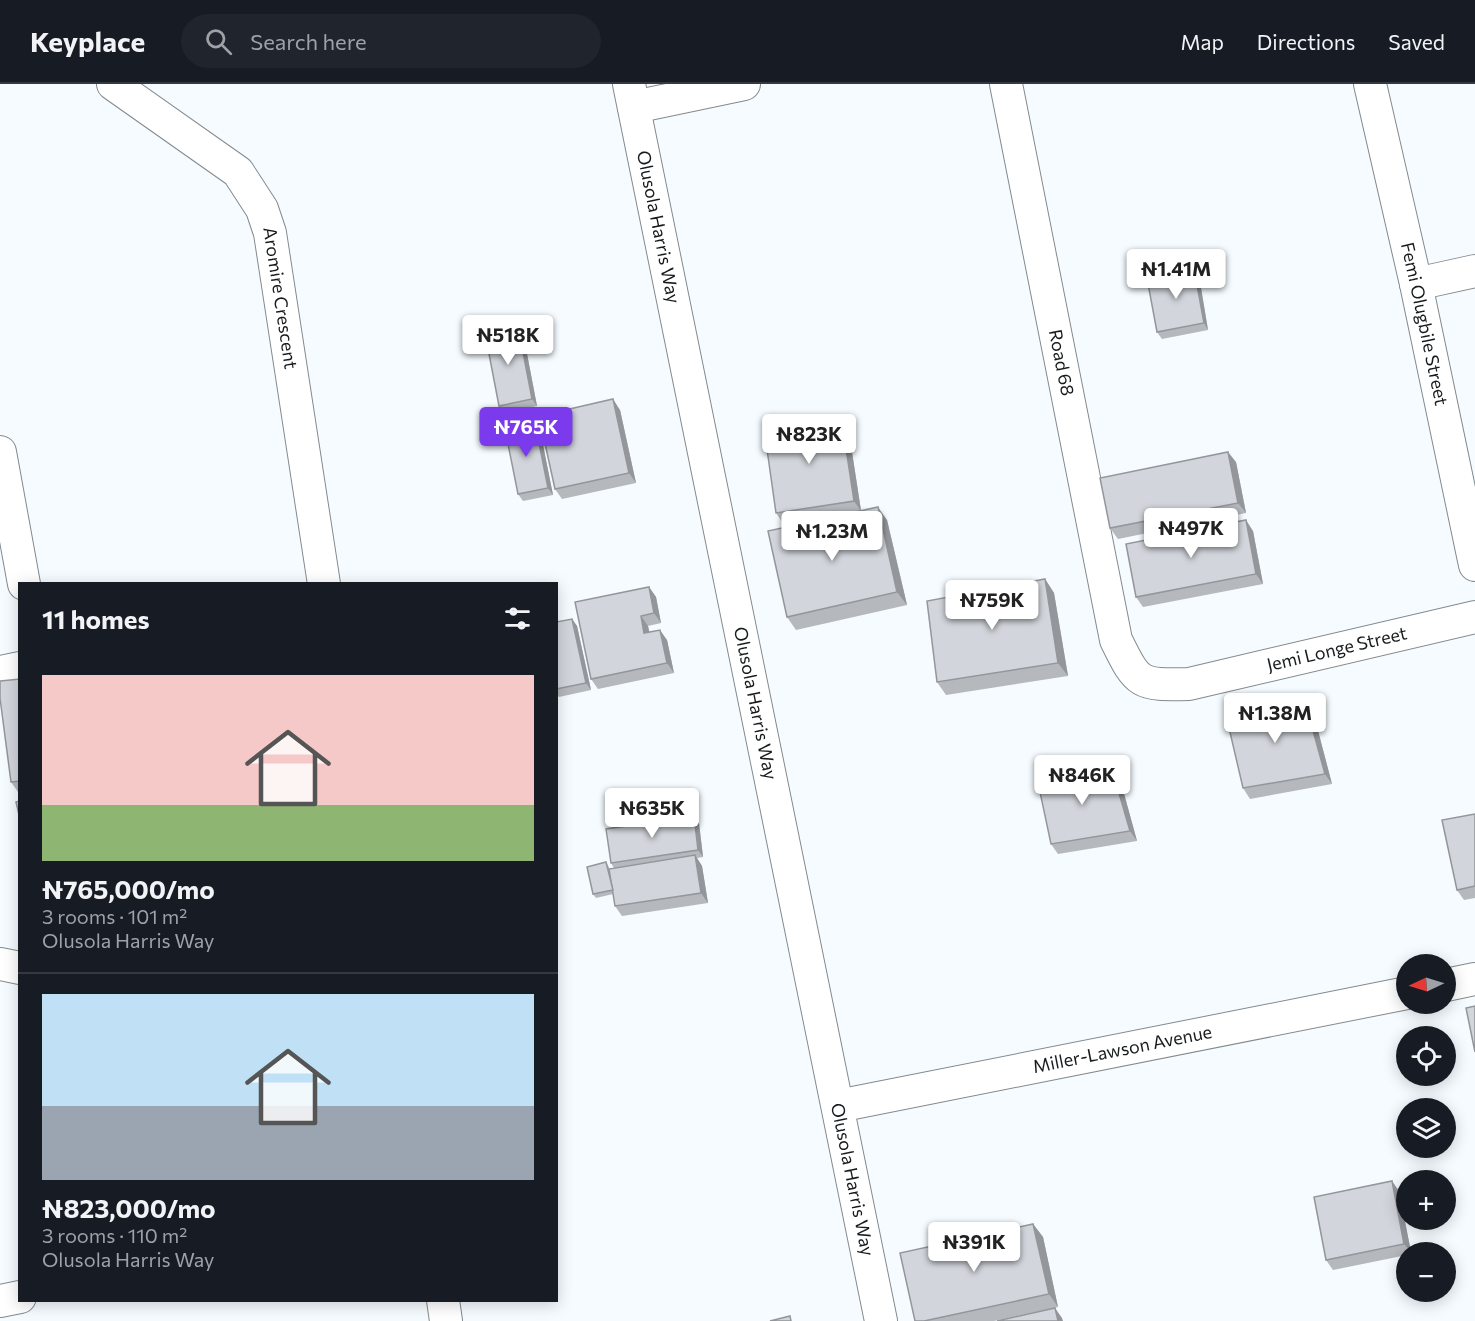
<!DOCTYPE html>
<html lang="en">
<head>
<meta charset="utf-8">
<style>
	:root { --surface:#171b24; --page:#20242c; --text:#f1f3f6; --muted:#9ea1a6; --line:#363941; --accent:#7c3aed }
	body { margin:0; font-family:Commissioner,sans-serif; background:var(--page); color:var(--text); height:100vh; display:flex; flex-direction:column; font-size:22px; white-space:nowrap }
	* { box-sizing:border-box; margin:0 }
	p { font-size:20px; color:var(--muted) }
	.icon { flex:none; width:33px; height:33px; fill:none; stroke:currentColor; stroke-width:2; stroke-linecap:round; stroke-linejoin:round }
	.map { position:relative; flex:1; overflow:hidden }
	.side { position:absolute; left:18px; top:498px; width:540px; height:720px; display:flex; flex-direction:column; background:var(--surface); border-radius:0px; box-shadow:0 3px 15px #0003 }
	.side>* { flex:none }
	.needle { width:39px; rotate:266deg }
	.fabs { position:absolute; left:1396px; top:870px; display:grid; gap:12px }
	.fabs a { display:grid; place-items:center; width:60px; height:60px; border-radius:50%; background:var(--surface); box-shadow:0 3px 15px #0003; font-size:30px }
	.price { position:absolute; translate:-50% -51px; padding:0 14px; border-radius:6px; background:#fff; color:#222; font-size:20px; line-height:39px; filter:drop-shadow(0 2px 3px #0008) }
	.price::after { content:''; position:absolute; left:50%; top:36px; width:18px; height:14px; margin-left:-9px; background:inherit; clip-path:polygon(0 0,100% 0,50% 100%) }
	.price.selected { background:var(--accent); color:#fff }
	ul { padding:0; list-style:none }
	li { display:grid; align-content:center; gap:12px; height:318px; padding:0 24px }
	li+li { border-top:2px solid var(--line) }
	li span { display:grid; place-items:center; height:186px; border-radius:0px; color:#555 }
	li>.icon { margin-inline-start:auto }
	span .icon { width:108px; height:108px; fill:#fffc; stroke-width:1 }
	li b { font-size:26px }
	h2 { display:flex; justify-content:space-between; align-items:center; height:72px; padding:0 24px; font-size:26px }
	header { display:flex; align-items:center; gap:36px; box-sizing:border-box; height:84px; padding:0 30px; background:var(--surface); border-bottom:2px solid var(--line) }
	header strong { font-size:28px }
	nav { display:flex; gap:33px; margin-inline-start:auto; font-size:21px }
	.search { width:420px; height:54px; background:var(--page); display:flex; align-items:center; gap:15px; box-sizing:border-box; padding:0 21px; border-radius:33px; color:var(--muted); font-size:22px }
	.map>svg:first-child { display:block }
</style>
</head>
<body>
<header>
<strong>Keyplace</strong>
<div class="search"><svg class="icon" aria-label="search" viewBox="0 0 24 24"><circle cx="10" cy="10" r="6"/><path d="M15 15l6 6"/></svg>Search here</div>
<nav><a>Map</a><a>Directions</a><a>Saved</a></nav>
</header>
<div class="map">
<svg width="1475" height="1237" viewBox="0 0 1475 1237">
	<rect width="100%" height="100%" fill="#f5fbff"/>
	<g fill="none" stroke-linecap="round" stroke-linejoin="round">
		<defs>
			<g id="street">
				<path id="s1" d="M113,0L238,88L262,125L270,149L324,500"/>
				<path id="s2" d="M629,0L881,1237"/>
				<path id="s3" d="M1006,0L1116,556C1138,601 1139,601 1189,600L1475,533"/>
				<path id="s4" d="M1370,0L1416,200L1475,481"/>
				<path d="M634,23L744,0"/>
				<path d="M1416,200L1475,187"/>
				<path d="M0,368L24,500"/>
				<path d="M0,588L20,584"/>
				<path d="M0,880L20,884"/>
				<path d="M1446,901L1475,895"/>
				<path id="s5" d="M838,1022L1407,909"/>
				<path d="M443,1216L446,1237"/>
				<path d="M0,1217L20,1213"/>
			</g>
		</defs>
		<use href="#street" stroke="#838a8e" stroke-width="34"/>
		<use href="#street" stroke="#fff" stroke-width="32"/>
	</g>
	<g fill="#b5b8bd">
		<path d="M1194,185L1199,192L1208,246L1162,255L1157,248Z"/>
		<path d="M523,249L537,322L503,329L499,322Z"/>
		<path d="M620,326L636,399L562,415L555,405Z"/>
		<path d="M535,339L540,346L553,411L523,417L518,410Z"/>
		<path d="M848,342L861,426L887,436L907,521L796,546L787,533L849,429L783,439L776,429Z"/>
		<path d="M1236,378L1246,429L1118,455L1110,444Z"/>
		<path d="M1253,447L1263,500L1143,523L1136,513Z"/>
		<path d="M1045,495L1054,509L1068,592L946,611L937,598Z"/>
		<path d="M649,503L656,513L661,539L648,542L649,548L667,556L674,589L598,605L591,595Z"/>
		<path d="M572,535L577,542L591,606L559,613L556,609V538Z"/>
		<path d="M20,595V708H18L11,698Z"/>
		<path d="M1304,614L1312,624L1332,700L1250,715L1243,704Z"/>
		<path d="M1120,695L1137,757L1058,770L1051,760Z"/>
		<path d="M1475,730V814L1464,816L1457,806Z"/>
		<path d="M699,739L703,773L697,774L702,782L708,819L622,832L615,822L613,810L596,814L593,810L606,778L610,785L614,784L611,779Z"/>
		<path d="M1399,1107L1411,1168H1407V1171L1333,1186L1326,1176Z"/>
		<path d="M1033,1140L1043,1153L1058,1223L994,1237H915Z"/>
	</g>
	<g fill="#93969a">
		<path d="M1194,185L1199,192L1208,246L1204,239Z"/>
		<path d="M518,242L523,249L537,322L532,315Z"/>
		<path d="M613,315L620,326L636,399L629,389Z"/>
		<path d="M841,332L848,342L861,427L854,417Z"/>
		<path d="M535,339L540,346L553,411L548,404Z"/>
		<path d="M1228,368L1236,378L1246,429L1238,419Z"/>
		<path d="M878,423L887,436L907,521L897,508Z"/>
		<path d="M1246,436L1253,447L1263,500L1256,490Z"/>
		<path d="M1045,495L1054,509L1068,592L1058,579Z"/>
		<path d="M649,503L656,513L661,539L654,529Z"/>
		<path d="M641,532L648,542L652,559L644,549Z"/>
		<path d="M572,535L577,542L591,606L586,599Z"/>
		<path d="M660,546L667,556L674,589L667,579Z"/>
		<path d="M1304,614L1312,624L1332,700L1325,690Z"/>
		<path d="M1112,685L1120,695L1137,757L1130,747Z"/>
		<path d="M694,732L699,739L703,773L698,766Z"/>
		<path d="M695,771L702,782L708,819L701,809Z"/>
		<path d="M1392,1097L1399,1107L1411,1168L1404,1160Z"/>
		<path d="M1033,1140L1043,1153L1058,1223L1049,1210Z"/>
		<path d="M1055,1224L1062,1234L1063,1237H1058Z"/>
	</g>
	<g fill="#d2d6dc" stroke="#93969a" stroke-width="1.5">
		<path d="M1194,185L1204,239L1157,248L1147,194Z"/>
		<path d="M518,242L532,315L499,322L485,249Z"/>
		<path d="M613,315L629,389L555,405L539,332Z"/>
		<path d="M841,332L854,417L776,429L764,344Z"/>
		<path d="M535,339L548,404L518,410L505,345Z"/>
		<path d="M1228,368L1238,419L1110,444L1100,394Z"/>
		<path d="M878,423L897,508L787,533L768,447Z"/>
		<path d="M1246,436L1256,490L1136,513L1126,460Z"/>
		<path d="M1045,495L1058,579L937,598L927,517Z"/>
		<path d="M649,503L654,529L641,532L644,549L660,546L667,579L591,595L575,518Z"/>
		<path d="M572,535L586,599L556,605V538Z"/>
		<path d="M20,595V697L11,698L0,614V597Z"/>
		<path d="M1304,614L1325,690L1243,704L1226,631Z"/>
		<path d="M1112,685L1130,747L1051,760L1037,694Z"/>
		<path d="M20,717V735L16,718Z"/>
		<path d="M1475,730V802L1457,806L1442,736Z"/>
		<path d="M694,732L698,766L611,779L606,745Z"/>
		<path d="M695,771L701,809L615,822L609,785Z"/>
		<path d="M606,778L613,806L593,810L587,783Z"/>
		<path d="M1475,922V968L1466,924Z"/>
		<path d="M1392,1097L1404,1160L1326,1176L1314,1113Z"/>
		<path d="M1033,1140L1049,1210L924,1237H915L900,1169Z"/>
		<path d="M1055,1224L1058,1237H997Z"/>
		<path d="M790,1232L791,1237H770Z"/>
	</g>
	<g text-anchor="middle" stroke-width="4.5" stroke-linejoin="round" paint-order="stroke">
		<g font-size="18" fill="#181b1d" stroke="#f5fbff">
			<text dy="6" stroke="none"><textPath href="#s2" startOffset="146">Olusola Harris Way</textPath></text>
			<text dy="6" stroke="none"><textPath href="#s1" startOffset="288">Aromire Crescent</textPath></text>
			<text dy="6" stroke="none"><textPath href="#s4" startOffset="246">Femi Olugbile Street</textPath></text>
			<text dy="6" stroke="none"><textPath href="#s3" startOffset="284">Road 68</textPath></text>
			<text dy="6" stroke="none"><textPath href="#s3" startOffset="814">Jemi Longe Street</textPath></text>
			<text dy="6" stroke="none"><textPath href="#s2" startOffset="632">Olusola Harris Way</textPath></text>
			<text dy="6" stroke="none"><textPath href="#s5" startOffset="290">Miller-Lawson Avenue</textPath></text>
			<text dy="6" stroke="none"><textPath href="#s2" startOffset="1118">Olusola Harris Way</textPath></text>
		</g>
	</g>
</svg>
<div class="fabs">
<a><svg class="needle" viewBox="-14 -14 28 28"><path d="M0-13l5 13h-10z" fill="#e53935"/><path d="M0 13l5-13h-10z" fill="#9ea1a6"/></svg></a>
<a><svg class="icon" aria-label="locate" viewBox="0 0 24 24"><circle cx="12" cy="12" r="6"/><path d="M12 2v4M12 18v4M2 12h4M18 12h4"/></svg></a>
<a><svg class="icon" aria-label="layers" viewBox="0 0 24 24"><path d="M12 4l9 5-9 5-9-5zM3 14l9 5 9-5"/></svg></a>
<a>+</a>
<a>−</a>
</div>
<b class="price" style="left:1176px;top:216px">₦1.41M</b>
<b class="price" style="left:508px;top:282px">₦518K</b>
<b class="price selected" style="left:526px;top:374px">₦765K</b>
<b class="price" style="left:809px;top:381px">₦823K</b>
<b class="price" style="left:1191px;top:475px">₦497K</b>
<b class="price" style="left:832px;top:478px">₦1.23M</b>
<b class="price" style="left:992px;top:547px">₦759K</b>
<b class="price" style="left:1275px;top:660px">₦1.38M</b>
<b class="price" style="left:1082px;top:722px">₦846K</b>
<b class="price" style="left:652px;top:755px">₦635K</b>
<b class="price" style="left:974px;top:1189px">₦391K</b>
<section class="side">
<h2>11 homes<svg class="icon" aria-label="filters" viewBox="0 0 24 24"><path d="M4 7h16M4 17h16"/><circle cx="9" cy="7" r="2"/><circle cx="15" cy="17" r="2"/></svg></h2>
<ul>
<li><span style="background:linear-gradient(#f6c9c9 70%,#8fb573 0)"><svg class="icon" aria-label="home" viewBox="0 0 24 24"><path d="M3 11l9-7 9 7M6 9v11h12V9"/></svg></span><div><b>₦765,000/mo</b><p>3 rooms · 101 m²</p><p>Olusola Harris Way</p></div></li>
<li><span style="background:linear-gradient(#bfe0f5 60%,#9aa5b1 0)"><svg class="icon" aria-label="home" viewBox="0 0 24 24"><path d="M3 11l9-7 9 7M6 9v11h12V9"/></svg></span><div><b>₦823,000/mo</b><p>3 rooms · 110 m²</p><p>Olusola Harris Way</p></div></li>
</ul>
</section>
</div>
</body>
</html>
